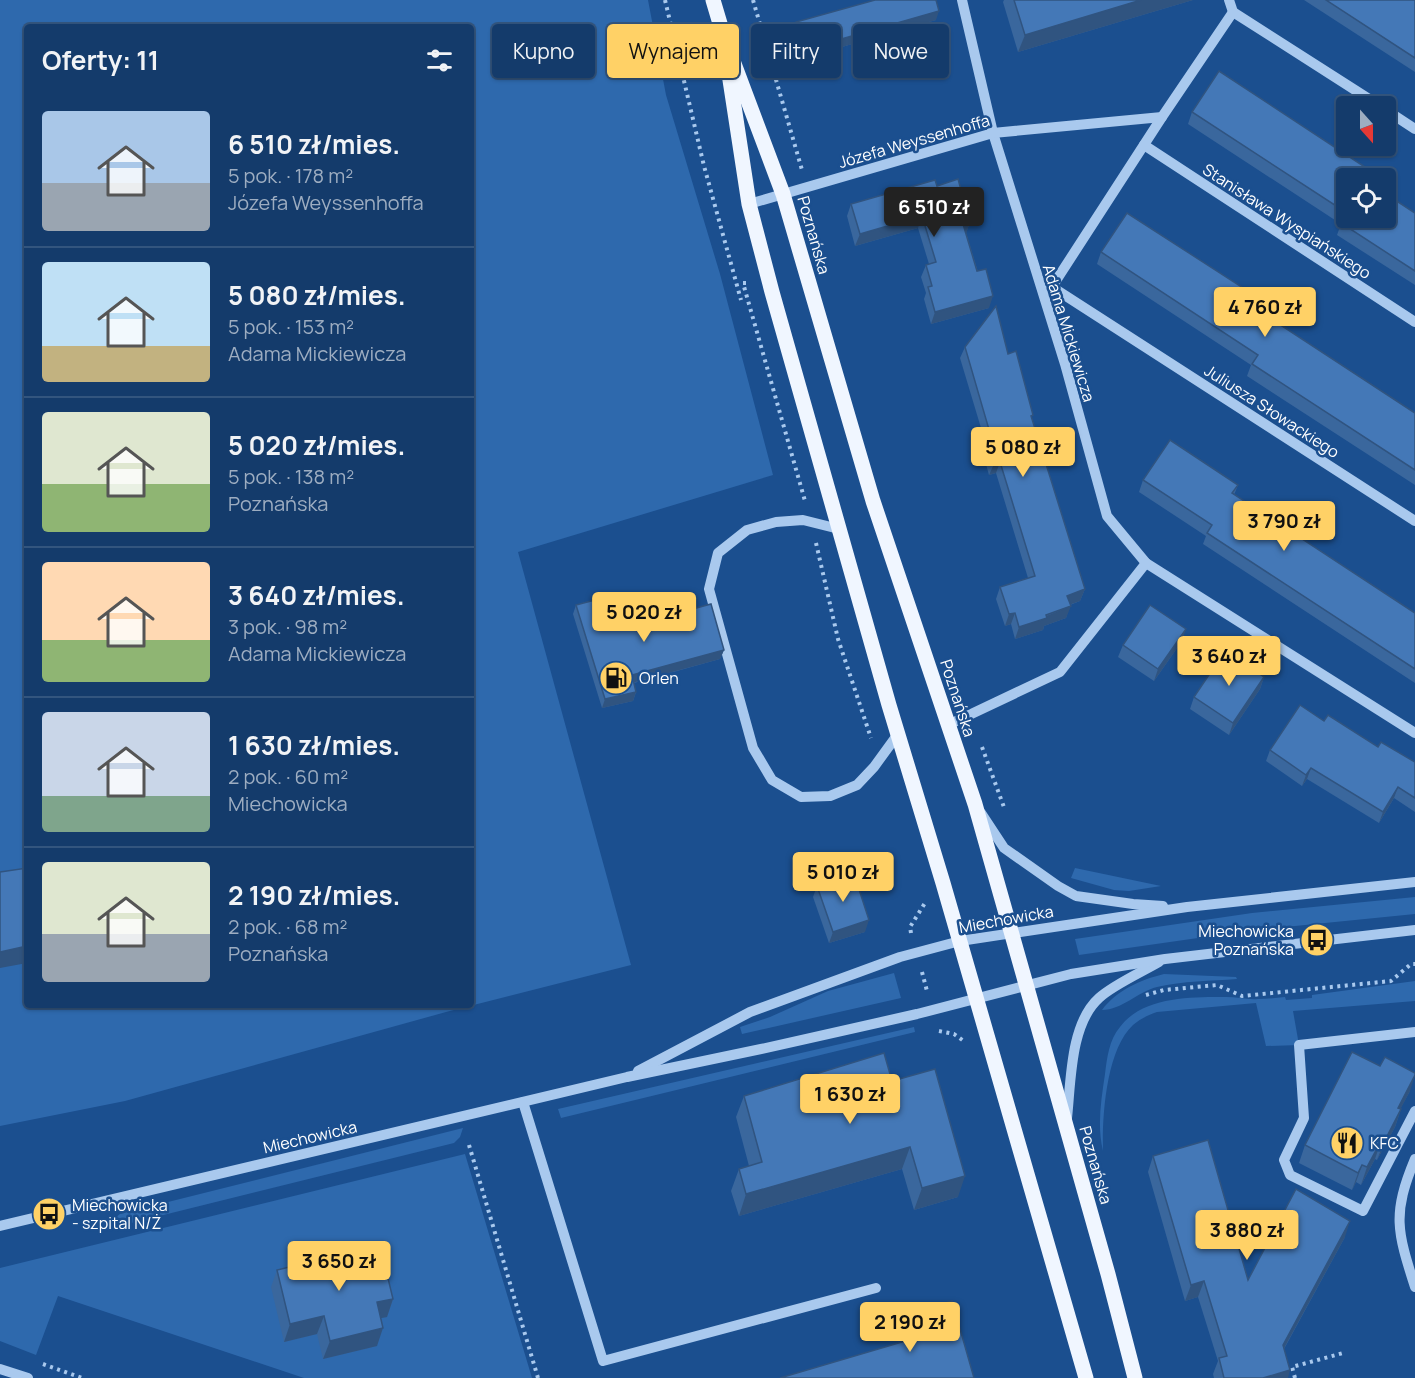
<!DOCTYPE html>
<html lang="pl">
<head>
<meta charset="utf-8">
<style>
	:root { --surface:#143b6b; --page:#1d4271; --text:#f1f3f6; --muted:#9dadc1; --line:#33557e; --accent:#ffd166 }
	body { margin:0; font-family:Manrope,sans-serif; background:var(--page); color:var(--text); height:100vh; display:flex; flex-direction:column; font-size:22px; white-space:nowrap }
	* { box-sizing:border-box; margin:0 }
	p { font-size:20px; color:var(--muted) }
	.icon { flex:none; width:33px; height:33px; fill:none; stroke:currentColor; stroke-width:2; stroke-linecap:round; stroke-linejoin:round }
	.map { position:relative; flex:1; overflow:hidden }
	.panel { position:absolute; left:24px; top:24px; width:450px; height:984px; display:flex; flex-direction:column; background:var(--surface); border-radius:6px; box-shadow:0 2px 4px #0004,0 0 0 2px var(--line) }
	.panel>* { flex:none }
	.banner { position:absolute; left:492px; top:24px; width:570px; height:54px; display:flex; gap:12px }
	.needle { width:39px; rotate:159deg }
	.fabs { position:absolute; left:1336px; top:96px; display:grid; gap:12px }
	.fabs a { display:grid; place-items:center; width:60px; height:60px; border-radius:6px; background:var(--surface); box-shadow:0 2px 4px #0004,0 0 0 2px var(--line); font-size:30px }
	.price { position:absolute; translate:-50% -51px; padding:0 14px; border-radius:6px; background:var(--accent); color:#111; font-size:20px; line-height:39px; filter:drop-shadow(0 2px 3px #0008) }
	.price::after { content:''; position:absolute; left:50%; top:36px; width:18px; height:14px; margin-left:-9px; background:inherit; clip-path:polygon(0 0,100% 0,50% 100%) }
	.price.active { background:#222; color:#fff }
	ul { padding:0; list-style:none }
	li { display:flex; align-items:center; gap:18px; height:150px; padding:0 18px }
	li+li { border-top:2px solid var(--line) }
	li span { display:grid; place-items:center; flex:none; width:168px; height:120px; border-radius:6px; color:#555 }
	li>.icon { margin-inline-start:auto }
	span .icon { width:72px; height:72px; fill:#fffc; stroke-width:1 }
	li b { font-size:26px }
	h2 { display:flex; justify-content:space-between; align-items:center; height:72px; padding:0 18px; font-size:26px }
	.tag { padding:0 21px; border-radius:6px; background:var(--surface); box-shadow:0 2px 4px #0004,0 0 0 2px var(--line); font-size:21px; line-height:54px }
	.tag.active { background:var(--accent); color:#111 }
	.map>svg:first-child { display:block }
</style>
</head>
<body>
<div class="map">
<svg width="1415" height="1378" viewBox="0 0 1415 1378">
	<rect width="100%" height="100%" fill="#1b4f8f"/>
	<g fill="#2e69ad" fill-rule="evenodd">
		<path d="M0,0H648L666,95L720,274L773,475L518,552L631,965L446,1012L125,1101L0,1126ZM27,27H471V1005H27Z"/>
		<path d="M1075,868L1161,886L1129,891L1114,890L1071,878Z"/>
		<path d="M1415,897V914L1254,930L1079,955L1075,939L1252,913Z"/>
		<path d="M894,973L901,998L742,1034L740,1027L770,1017L828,991Z"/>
		<path d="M1164,974L1236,977L1237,979C1211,981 1183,981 1157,987C1137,992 1122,1010 1102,1010C1117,990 1140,980 1164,974Z"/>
		<path d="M1415,981V1001L1293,1011L1299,1045L1266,1046L1256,1003L1157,1012C1148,1015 1140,1019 1133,1025C1106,1050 1102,1117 1103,1151C1097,1125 1101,1101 1105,1074C1107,1058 1109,1040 1120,1027C1143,996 1192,997 1226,997C1237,997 1248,1000 1258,999C1267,999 1276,998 1285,997L1286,1000L1312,998V995Z"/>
		<path d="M914,1027L915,1032L561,1118L558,1109Z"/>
		<path d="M463,1128L460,1137L454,1143L99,1231L120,1214Z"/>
		<path d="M465,1154L532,1378H304L58,1296L36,1355L0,1341V1268Z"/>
	</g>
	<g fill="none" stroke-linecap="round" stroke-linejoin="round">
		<g stroke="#a9c9ee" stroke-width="4" stroke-dasharray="3 4.5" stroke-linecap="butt">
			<path d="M665,0L704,166L741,300"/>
			<path d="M753,0L802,170"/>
			<path d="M746,283H743L805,501"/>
			<path d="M816,543L838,639L871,738"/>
			<path d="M982,747L1005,810"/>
			<path d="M911,933L910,927L925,903"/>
			<path d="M922,972L927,991"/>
			<path d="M1146,995L1164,990L1217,985L1242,996L1391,981L1411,964H1415"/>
			<path d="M939,1031L954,1034L965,1042"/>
			<path d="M469,1145L538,1378"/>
			<path d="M43,1364L82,1378"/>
			<path d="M1295,1378L1292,1367L1343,1353"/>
		</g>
		<g stroke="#a9c9ee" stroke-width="10">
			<path d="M962,0L993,133L1065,364L1107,516L1146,563L1415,733"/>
			<path d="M1229,0L1233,12"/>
			<path d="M1233,12L1380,106"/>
			<path d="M1386,110L1415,129"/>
			<path d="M1144,145L1415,322"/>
			<path d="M749,204L993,133L1162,117"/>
			<path d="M1052,287L1415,521"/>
			<path d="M1048,293L1162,117L1233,12"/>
			<path d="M839,529L803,520L776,522L747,530L718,553L709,589L753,748L772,780L801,797L830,796L857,785L874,767L898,734"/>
			<path d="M948,725L1060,672L1146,563"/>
			<path d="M981,813L1004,848L1058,886L1076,896L1133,904L1163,906"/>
			<path d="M1415,1032L1299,1045L1304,1118L1284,1160L1290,1175L1363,1211L1415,1111"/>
			<path d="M638,1071L750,1012L900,957L960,941L1187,907L1415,882"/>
			<path d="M523,1102L603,1361L876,1288"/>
			<path d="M1067,1118C1071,1082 1070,1024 1099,998C1113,985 1142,972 1159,962"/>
			<path d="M1415,1159C1392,1214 1397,1231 1415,1287"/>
			<path d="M0,1226L627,1077L761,1049L917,1014L1071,974L1165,959L1415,930"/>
			<path d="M0,1369L28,1378"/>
		</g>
		<g stroke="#f0f6ff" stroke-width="15">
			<path d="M713,0L724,37L783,194L873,501L975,804L1108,1274L1135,1378"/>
			<path d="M728,67L749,204L772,292L889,705L943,883L1086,1378"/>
		</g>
	</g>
	<g fill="#3a679d">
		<path d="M1004,0H1193L1018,52L1003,2Z"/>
		<path d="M1304,0H1415V72Z"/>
		<path d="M936,20L800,59L792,31L796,22Z"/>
		<path d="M1192,112L1347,178L1415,213V285L1337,235L1341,224L1188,124Z"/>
		<path d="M937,186L970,222L966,233L989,308L931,324L924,299L926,293L921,277L926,265L929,264L918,228L855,246L847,216L851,204Z"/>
		<path d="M1101,252L1285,315L1281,326L1415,413V485L1247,376L1251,365L1097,264Z"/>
		<path d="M965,347L1008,354L1032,419L1085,589L1080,601L1070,605L1066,618L1044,626L1043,630L1015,639L1011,624L1005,626L996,599L1000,587L1028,578L996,473L989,475L981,446L984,438L960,358Z"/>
		<path d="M1143,480L1238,485L1234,495L1415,613V683L1203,544L1206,536L1139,492Z"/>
		<path d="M576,605L619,629L724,650L720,659L634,683L636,692L633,701L602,708L573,614Z"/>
		<path d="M1182,641L1154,681L1118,657L1123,645Z"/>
		<path d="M1264,677L1260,689L1229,735L1190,709L1194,697Z"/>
		<path d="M1324,721L1378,747L1415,762V812L1394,798L1379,823L1307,779L1302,786L1266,761L1270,750Z"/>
		<path d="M817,886L865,932L829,943L813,897Z"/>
		<path d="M892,1081L958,1197L914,1210L902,1169L739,1216L731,1191L739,1169L749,1166L736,1117L744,1096Z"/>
		<path d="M1410,1091L1400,1109H1401L1395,1127L1377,1160L1375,1159L1361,1185L1356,1182L1352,1190L1299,1163L1305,1145Z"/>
		<path d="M1153,1156L1248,1280L1345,1237L1284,1349L1288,1378H1214L1213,1374L1218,1361L1198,1297L1185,1301L1148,1172Z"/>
		<path d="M277,1270L393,1299L387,1317L381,1318L377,1346L323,1359L317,1334L284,1342L271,1287Z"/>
		<path d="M912,1313L974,1378L908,1340L905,1330Z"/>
	</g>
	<g fill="#305480">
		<path d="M1141,0H1193L1018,52L1025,35Z"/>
		<path d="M939,11L936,20L800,59L803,50Z"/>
		<path d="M922,216L918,228L855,246L860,234Z"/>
		<path d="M970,222L966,234L963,224Z"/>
		<path d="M993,296L989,308L931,324L935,312Z"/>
		<path d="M1000,462L996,473L989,475L994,464Z"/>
		<path d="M1085,589L1080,601L1063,607L1067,596Z"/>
		<path d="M1071,606L1066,618L1044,626L1043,630L1015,639L1019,627Z"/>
		<path d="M1015,613L1011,624L1005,626L1009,614Z"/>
		<path d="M1186,629L1182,641L1154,681L1158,669Z"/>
		<path d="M724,650L720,659L628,684L632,675Z"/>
		<path d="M1264,677L1260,689L1229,735L1233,723Z"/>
		<path d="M636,692L633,701L602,708L605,699Z"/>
		<path d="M1311,768L1307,779L1302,786L1306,775Z"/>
		<path d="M1398,787L1394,798L1379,823L1383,812Z"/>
		<path d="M869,920L865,932L829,943L833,932Z"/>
		<path d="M27,946V963L0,968V952Z"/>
		<path d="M1415,1075L1410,1091L1392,1125L1398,1108Z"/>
		<path d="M1401,1109L1395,1127L1377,1160L1384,1142Z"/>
		<path d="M1381,1141L1375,1159L1361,1185L1367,1167Z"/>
		<path d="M910,1147L902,1169L739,1216L746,1194Z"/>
		<path d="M1362,1165L1356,1182L1352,1190L1358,1173Z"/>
		<path d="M965,1176L958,1197L914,1210L922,1188Z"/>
		<path d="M1350,1221L1345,1237L1277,1361L1283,1345Z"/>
		<path d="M1204,1281L1198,1297L1185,1301L1191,1285Z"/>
		<path d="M393,1299L387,1317L371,1320L377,1302Z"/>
		<path d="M324,1316L317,1334L284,1342L290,1324Z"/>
		<path d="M383,1328L377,1346L323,1359L330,1341Z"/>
		<path d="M1290,1370L1288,1378H1263Z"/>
	</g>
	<g fill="#4478b7" stroke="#305480" stroke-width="1.5">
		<path d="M875,0H936L939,11L803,50L796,22Z"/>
		<path d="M1014,0H1141L1025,35Z"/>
		<path d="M1326,0H1415V58Z"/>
		<path d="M1219,71L1374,173L1370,178H1347V213L1192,112Z"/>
		<path d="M958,179L970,222L963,224L977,271L986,269L993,296L935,312L928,287L932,286L926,265L936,262L922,216L860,234L851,204L935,180L937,186Z"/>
		<path d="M1386,194L1415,213V271L1341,223L1347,214V218H1386Z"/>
		<path d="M1127,213L1285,315L1279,324L1415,413V470L1252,364L1258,355L1101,252Z"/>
		<path d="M996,306L1008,354L1016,351L1033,415L1031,416L1085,589L1067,596L1071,606L1046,615L1047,618L1019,627L1015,613L1009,614L1000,587L1035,576L1000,462L994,464L985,435L990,433L965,347Z"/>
		<path d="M1170,440L1238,485L1232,493L1415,613V669L1207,533L1212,525L1143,480Z"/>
		<path d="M610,596L619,629L711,604L724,650L632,675L636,692L605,699L576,605Z"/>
		<path d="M1150,605L1186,629L1158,669L1123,645Z"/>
		<path d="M1225,651L1264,677L1233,723L1194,697Z"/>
		<path d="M1300,705L1324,721L1328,715L1378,747L1381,742L1415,762V798L1398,787L1383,812L1311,768L1306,775L1270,750Z"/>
		<path d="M27,868V946L0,952V872Z"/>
		<path d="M854,874L869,920L833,932L817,886Z"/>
		<path d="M1352,1052L1380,1066L1385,1057L1415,1073V1075L1398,1108L1401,1109L1384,1142L1381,1141L1367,1167L1362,1165L1358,1173L1305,1145Z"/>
		<path d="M884,1053L892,1081L935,1069L965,1176L922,1188L910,1147L746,1194L739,1169L762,1162L744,1096Z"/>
		<path d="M1208,1140L1248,1280L1296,1189L1350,1221L1283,1345L1290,1370L1263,1378H1224L1219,1358L1227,1356L1204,1281L1191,1285L1153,1156Z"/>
		<path d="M380,1245L393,1299L377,1302L383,1328L330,1341L324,1316L290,1324L277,1270Z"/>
		<path d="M952,1301L974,1378H780L919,1337L912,1313Z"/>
	</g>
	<defs>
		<symbol id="fuel-disc" viewBox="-11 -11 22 22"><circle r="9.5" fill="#ffd166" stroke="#1b4f8f"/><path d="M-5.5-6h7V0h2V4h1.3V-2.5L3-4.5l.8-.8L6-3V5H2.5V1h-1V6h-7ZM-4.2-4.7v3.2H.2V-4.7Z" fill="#111"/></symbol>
		<symbol id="bus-disc" viewBox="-11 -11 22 22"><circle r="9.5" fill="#ffd166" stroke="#1b4f8f"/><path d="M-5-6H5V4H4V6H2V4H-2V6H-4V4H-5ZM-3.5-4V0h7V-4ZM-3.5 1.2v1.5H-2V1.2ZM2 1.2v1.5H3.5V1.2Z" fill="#111"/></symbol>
		<symbol id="restaurant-disc" viewBox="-11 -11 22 22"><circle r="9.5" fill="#ffd166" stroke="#1b4f8f"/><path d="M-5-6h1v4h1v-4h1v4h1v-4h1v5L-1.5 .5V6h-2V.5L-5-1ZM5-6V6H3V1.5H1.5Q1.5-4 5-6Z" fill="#111"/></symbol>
	</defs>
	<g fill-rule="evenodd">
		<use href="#fuel-disc" x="597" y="659" width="38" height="38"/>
		<use href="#bus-disc" x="1298" y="921" width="38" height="38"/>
		<use href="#restaurant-disc" x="1328" y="1124" width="38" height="38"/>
		<use href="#bus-disc" x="30" y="1195" width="38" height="38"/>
	</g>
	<g text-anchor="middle" stroke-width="5" stroke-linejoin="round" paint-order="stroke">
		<g font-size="16" fill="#fff" stroke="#1b4f8f">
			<text transform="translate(914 141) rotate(-16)" y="6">Józefa Weyssenhoffa</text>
			<text transform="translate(1287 221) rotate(33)" y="6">Stanisława Wyspiańskiego</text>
			<text transform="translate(814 235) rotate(74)" y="6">Poznańska</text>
			<text transform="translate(1069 333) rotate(73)" y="6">Adama Mickiewicza</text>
			<text transform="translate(1272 411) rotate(33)" y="6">Juliusza Słowackiego</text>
			<text transform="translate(958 698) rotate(72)" y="6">Poznańska</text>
			<text transform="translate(1006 919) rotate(-10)" y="6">Miechowicka</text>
			<text transform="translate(310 1137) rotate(-13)" y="6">Miechowicka</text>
			<text transform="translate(1096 1165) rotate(74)" y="6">Poznańska</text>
		</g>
		<g font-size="16" fill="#fff" stroke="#1b4f8f" text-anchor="start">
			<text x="639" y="684">Orlen</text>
			<text x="1294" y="937" text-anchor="end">Miechowicka<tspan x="1294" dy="18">Poznańska</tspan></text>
			<text x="1370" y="1149">KFC</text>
			<text x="72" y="1211">Miechowicka<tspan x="72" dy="18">- szpital N/Ż</tspan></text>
		</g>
	</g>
</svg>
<div class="fabs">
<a><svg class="needle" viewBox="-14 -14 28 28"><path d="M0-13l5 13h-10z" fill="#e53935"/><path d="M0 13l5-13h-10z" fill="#9dadc1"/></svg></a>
<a><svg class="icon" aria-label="locate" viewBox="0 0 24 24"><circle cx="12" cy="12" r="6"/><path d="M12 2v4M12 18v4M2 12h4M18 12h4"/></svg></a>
</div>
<b class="price active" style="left:934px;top:238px">6 510 zł</b>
<b class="price" style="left:1265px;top:338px">4 760 zł</b>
<b class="price" style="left:1023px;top:478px">5 080 zł</b>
<b class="price" style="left:1284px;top:552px">3 790 zł</b>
<b class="price" style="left:644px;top:643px">5 020 zł</b>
<b class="price" style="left:1229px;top:687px">3 640 zł</b>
<b class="price" style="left:843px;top:903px">5 010 zł</b>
<b class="price" style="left:850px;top:1125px">1 630 zł</b>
<b class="price" style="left:1247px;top:1261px">3 880 zł</b>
<b class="price" style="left:339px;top:1292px">3 650 zł</b>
<b class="price" style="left:910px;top:1353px">2 190 zł</b>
<div class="banner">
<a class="tag">Kupno</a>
<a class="tag active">Wynajem</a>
<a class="tag">Filtry</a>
<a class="tag">Nowe</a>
</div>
<section class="panel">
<h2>Oferty: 11<svg class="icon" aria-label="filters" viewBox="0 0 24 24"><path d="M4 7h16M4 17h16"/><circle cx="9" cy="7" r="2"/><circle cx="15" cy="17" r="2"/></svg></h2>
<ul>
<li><span style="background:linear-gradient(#a9c7e8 60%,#9aa5b1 0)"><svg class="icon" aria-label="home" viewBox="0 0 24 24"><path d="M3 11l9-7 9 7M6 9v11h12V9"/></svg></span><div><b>6 510 zł/mies.</b><p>5 pok. · 178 m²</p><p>Józefa Weyssenhoffa</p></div></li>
<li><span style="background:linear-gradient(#bfe0f5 70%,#c2b280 0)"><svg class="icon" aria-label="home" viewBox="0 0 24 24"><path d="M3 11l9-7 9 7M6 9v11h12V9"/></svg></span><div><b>5 080 zł/mies.</b><p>5 pok. · 153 m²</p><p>Adama Mickiewicza</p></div></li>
<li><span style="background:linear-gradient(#dfe7d0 60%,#8fb573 0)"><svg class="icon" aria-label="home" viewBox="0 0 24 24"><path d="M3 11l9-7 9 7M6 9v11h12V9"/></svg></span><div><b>5 020 zł/mies.</b><p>5 pok. · 138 m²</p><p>Poznańska</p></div></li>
<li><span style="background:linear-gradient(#ffd9b3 65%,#8fb573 0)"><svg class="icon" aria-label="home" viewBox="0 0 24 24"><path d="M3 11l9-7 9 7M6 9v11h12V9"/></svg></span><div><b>3 640 zł/mies.</b><p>3 pok. · 98 m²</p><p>Adama Mickiewicza</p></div></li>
<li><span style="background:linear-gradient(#c9d6e8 70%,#7fa58c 0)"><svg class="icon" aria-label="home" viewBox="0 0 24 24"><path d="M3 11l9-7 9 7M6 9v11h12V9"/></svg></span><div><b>1 630 zł/mies.</b><p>2 pok. · 60 m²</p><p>Miechowicka</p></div></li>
<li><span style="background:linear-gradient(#dfe7d0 60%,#9aa5b1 0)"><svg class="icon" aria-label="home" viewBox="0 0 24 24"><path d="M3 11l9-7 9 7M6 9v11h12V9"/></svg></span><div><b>2 190 zł/mies.</b><p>2 pok. · 68 m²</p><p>Poznańska</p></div></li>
</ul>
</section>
</div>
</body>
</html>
